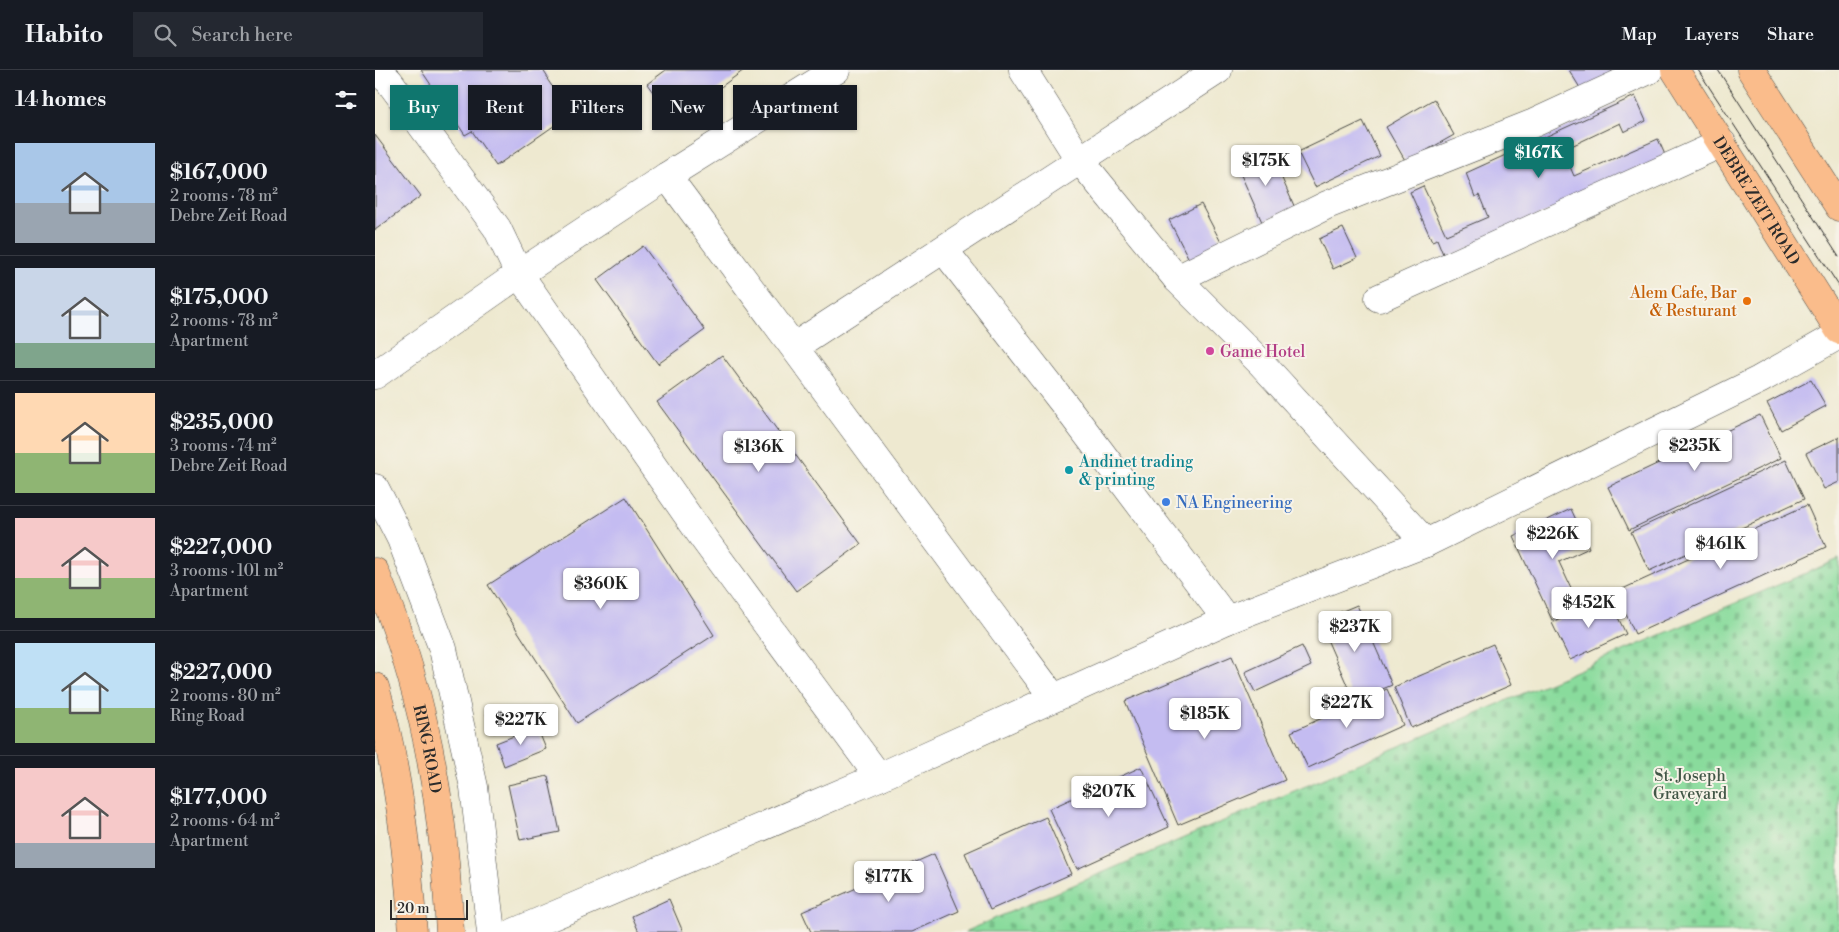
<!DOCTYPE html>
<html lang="en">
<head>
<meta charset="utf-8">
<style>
	:root { --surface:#171b24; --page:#242831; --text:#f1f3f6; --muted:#9ea1a6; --line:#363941; --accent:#0f766e }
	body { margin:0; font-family:"Libre Bodoni",serif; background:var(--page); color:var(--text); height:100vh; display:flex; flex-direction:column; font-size:19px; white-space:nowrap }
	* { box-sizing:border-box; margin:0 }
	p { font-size:16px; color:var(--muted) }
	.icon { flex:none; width:28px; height:28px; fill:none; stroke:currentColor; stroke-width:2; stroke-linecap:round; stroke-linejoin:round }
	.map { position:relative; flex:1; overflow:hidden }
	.panel { display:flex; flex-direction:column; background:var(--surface); width:375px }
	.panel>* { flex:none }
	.banner { position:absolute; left:15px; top:15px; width:475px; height:45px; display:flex; gap:10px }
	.scale { position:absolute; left:15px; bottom:12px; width:78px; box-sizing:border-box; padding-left:5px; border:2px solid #2b2b2b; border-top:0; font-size:14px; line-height:18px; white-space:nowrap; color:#2b2b2b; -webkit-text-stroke:4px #f7f3e8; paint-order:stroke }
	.price { position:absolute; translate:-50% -42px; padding:0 11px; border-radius:5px; background:#fff; color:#222; font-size:16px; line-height:32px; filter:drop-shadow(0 1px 2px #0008) }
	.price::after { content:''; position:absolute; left:50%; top:30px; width:15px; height:11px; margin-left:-8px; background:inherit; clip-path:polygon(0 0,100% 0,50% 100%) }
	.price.selected { background:var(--accent); color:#fff }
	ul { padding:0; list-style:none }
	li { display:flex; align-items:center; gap:15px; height:125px; padding:0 15px }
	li+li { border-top:1px solid var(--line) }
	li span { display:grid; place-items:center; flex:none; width:140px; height:100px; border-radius:0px; color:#555 }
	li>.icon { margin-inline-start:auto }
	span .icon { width:60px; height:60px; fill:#fffc; stroke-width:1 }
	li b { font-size:21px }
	h2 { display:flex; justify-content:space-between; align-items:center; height:60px; padding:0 15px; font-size:21px }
	.pill { padding:0 18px; border-radius:0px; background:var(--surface); box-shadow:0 1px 4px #0004; font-size:18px; line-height:45px }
	.pill.selected { background:var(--accent); color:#fff }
	header { display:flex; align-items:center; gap:30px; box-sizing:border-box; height:70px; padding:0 25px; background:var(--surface); border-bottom:1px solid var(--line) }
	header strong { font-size:24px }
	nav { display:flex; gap:28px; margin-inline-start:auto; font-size:18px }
	.search { width:350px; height:45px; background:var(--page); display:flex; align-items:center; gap:12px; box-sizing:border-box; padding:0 18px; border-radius:0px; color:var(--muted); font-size:19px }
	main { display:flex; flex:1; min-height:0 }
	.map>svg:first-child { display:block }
</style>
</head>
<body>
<header>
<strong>Habito</strong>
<div class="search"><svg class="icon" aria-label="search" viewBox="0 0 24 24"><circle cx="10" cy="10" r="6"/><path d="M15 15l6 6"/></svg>Search here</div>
<nav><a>Map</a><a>Layers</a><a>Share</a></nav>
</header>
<main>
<section class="panel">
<h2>14 homes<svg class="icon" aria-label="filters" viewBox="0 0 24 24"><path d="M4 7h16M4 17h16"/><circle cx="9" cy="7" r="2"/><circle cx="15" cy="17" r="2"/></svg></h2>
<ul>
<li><span style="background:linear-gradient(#a9c7e8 60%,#9aa5b1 0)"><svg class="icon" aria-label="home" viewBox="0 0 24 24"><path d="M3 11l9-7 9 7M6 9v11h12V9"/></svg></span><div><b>$167,000</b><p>2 rooms · 78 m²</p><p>Debre Zeit Road</p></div></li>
<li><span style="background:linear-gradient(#c9d6e8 75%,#7fa58c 0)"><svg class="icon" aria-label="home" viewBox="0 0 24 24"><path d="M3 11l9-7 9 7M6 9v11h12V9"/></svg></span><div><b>$175,000</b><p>2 rooms · 78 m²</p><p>Apartment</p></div></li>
<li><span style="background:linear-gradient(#ffd9b3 60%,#8fb573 0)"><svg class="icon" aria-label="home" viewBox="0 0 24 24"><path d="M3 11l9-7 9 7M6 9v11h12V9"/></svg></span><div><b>$235,000</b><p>3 rooms · 74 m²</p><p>Debre Zeit Road</p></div></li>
<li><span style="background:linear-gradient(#f6c9c9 60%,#8fb573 0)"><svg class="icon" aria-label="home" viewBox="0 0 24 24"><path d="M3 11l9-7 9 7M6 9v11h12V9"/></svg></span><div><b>$227,000</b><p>3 rooms · 101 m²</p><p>Apartment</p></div></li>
<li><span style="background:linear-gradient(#bfe0f5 65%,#8fb573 0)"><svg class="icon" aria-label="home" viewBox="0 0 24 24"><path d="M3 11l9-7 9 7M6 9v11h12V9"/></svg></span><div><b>$227,000</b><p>2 rooms · 80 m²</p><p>Ring Road</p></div></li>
<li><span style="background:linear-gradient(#f6c9c9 75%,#9aa5b1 0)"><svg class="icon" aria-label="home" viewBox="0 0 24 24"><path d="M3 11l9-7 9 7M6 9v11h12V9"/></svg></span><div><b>$177,000</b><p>2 rooms · 64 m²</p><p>Apartment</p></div></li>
</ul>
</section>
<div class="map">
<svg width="1464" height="862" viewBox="0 0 1464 862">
	<defs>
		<pattern id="cemetery-stones" width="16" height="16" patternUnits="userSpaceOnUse" patternTransform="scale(1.25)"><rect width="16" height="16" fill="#89db9c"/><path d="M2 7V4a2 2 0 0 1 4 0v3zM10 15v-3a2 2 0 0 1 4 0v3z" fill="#76bc87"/></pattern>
	</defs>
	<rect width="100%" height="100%" fill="#f7f3e8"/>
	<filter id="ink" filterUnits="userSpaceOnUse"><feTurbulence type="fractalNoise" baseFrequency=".02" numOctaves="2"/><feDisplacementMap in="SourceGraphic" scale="10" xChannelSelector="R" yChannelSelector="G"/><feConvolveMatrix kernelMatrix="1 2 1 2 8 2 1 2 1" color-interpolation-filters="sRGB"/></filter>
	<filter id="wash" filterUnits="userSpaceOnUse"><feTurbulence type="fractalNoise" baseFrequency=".0096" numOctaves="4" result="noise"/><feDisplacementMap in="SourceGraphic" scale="20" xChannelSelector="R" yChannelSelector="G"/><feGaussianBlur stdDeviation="1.12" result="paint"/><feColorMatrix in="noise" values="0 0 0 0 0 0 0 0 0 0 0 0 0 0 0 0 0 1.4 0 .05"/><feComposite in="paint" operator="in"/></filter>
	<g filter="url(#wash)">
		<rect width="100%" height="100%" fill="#eee9d0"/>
		<path fill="url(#cemetery-stones)" stroke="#5a8364" d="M1464,489V862H590L621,848Z"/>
		<g id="blocks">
			<g fill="#c4bcf1">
				<path d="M46,0H168L173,8L172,9L196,44L121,96L97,61L90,65Z"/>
				<path d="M291,0H369L299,51L272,14Z"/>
				<path d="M1194,0H1236L1241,8L1210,26Z"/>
				<path d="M1260,26L1271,51L1249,62L1245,53L1188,80L1199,106L1283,69L1291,87L1070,189L1062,169L1057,171L1035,122L1048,116L1071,165L1113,147L1104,125L1100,127L1091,103Z"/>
				<path d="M1059,29L1079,65L1031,92L1011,57Z"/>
				<path d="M988,51L1005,86L940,117L923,82Z"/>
				<path d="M0,65L46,126L0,160Z"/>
				<path d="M895,81L920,138L887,152L862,96Z"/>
				<path d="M826,134L849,178L817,195L794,150Z"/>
				<path d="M968,158L982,188L958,199L944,169Z"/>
				<path d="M268,176L330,260L283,294L222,210Z"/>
				<path d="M347,285L486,474L421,521L282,332Z"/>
				<path d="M1436,310L1451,336L1406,360L1392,333Z"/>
				<path d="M1385,345L1406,388L1254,460L1233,417Z"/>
				<path d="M1464,367V412L1449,419L1431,383Z"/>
				<path d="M1411,390L1429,429L1274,501L1256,462Z"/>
				<path d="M251,427L339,565L202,653L113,515Z"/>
				<path d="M1432,435L1451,477L1260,564L1241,522Z"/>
				<path d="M1196,439L1214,478L1184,492L1205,537L1177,550L1138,466Z"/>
				<path d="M1233,527L1251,564L1195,590L1177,553Z"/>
				<path d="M982,535L1017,615L979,631L944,551Z"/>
				<path d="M1118,574L1136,615L1036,658L1019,617Z"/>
				<path d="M927,576L936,596L880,622L870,602Z"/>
				<path d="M857,586L910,710L803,755L750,631Z"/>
				<path d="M1012,619L1028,655L933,698L916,662Z"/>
				<path d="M124,638L132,658L119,663L111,644Z"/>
				<path d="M162,657L171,679L129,696L121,673Z"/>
				<path d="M766,697L794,757L702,799L674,739Z"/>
				<path d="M173,706L185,762L145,770L133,715Z"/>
				<path d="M671,747L696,804L615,840L590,783Z"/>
				<path d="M559,784L584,841L537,862H436L427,842Z"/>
				<path d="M294,829L308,862H264L257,846Z"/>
			</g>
		</g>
	</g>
	<g filter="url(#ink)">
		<use href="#blocks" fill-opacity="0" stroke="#484844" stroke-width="1"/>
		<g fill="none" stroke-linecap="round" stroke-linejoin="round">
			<defs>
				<g id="minor">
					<path d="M2,0L14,11L122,158L144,204L329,469L504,707"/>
					<path d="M648,0L704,89L802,209L886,293L1051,473"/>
					<path d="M292,106L678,627"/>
					<path d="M569,180L693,339L852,550"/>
					<path d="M802,209L952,135L1159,53L1274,0"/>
					<path d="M1004,228L1347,73"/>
					<path d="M420,276L843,0"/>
					<path d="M0,305L144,204L292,106L461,0"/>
					<path d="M140,862L504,707L852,550L1051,473L1384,310L1464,265"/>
				</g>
				<path id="tertiary" d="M0,418L26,469L68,579L99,717L116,862"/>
				<g id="primary">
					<path id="s1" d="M1300,0L1464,260"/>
					<path d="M1376,0L1464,137"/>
				</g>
				<g id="trunk">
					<path id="s2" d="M0,502C35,586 57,674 67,763C71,796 73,829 75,862"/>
					<path d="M0,617C23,696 32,780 38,862"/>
				</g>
			</defs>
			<use href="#minor" stroke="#484844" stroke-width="29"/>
			<use href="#tertiary" stroke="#484844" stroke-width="29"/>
			<use href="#primary" stroke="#484844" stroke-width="29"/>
			<use href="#trunk" stroke="#484844" stroke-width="29"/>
			<use href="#minor" stroke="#fff" stroke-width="28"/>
			<use href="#tertiary" stroke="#fff" stroke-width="28"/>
			<use href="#primary" stroke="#fabc8b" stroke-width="28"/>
			<use href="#trunk" stroke="#fabc8b" stroke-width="28"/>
			<g stroke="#2b2b2b" stroke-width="1">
				<path d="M1323,0L1464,216"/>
				<path d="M1343,0L1464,187"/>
			</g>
		</g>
	</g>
	<circle fill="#e8710a" stroke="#f7f3e8" stroke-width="2" cx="1372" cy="231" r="5"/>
	<circle fill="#d1479c" stroke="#f7f3e8" stroke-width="2" cx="835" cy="281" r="5"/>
	<circle fill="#0f9aa8" stroke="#f7f3e8" stroke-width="2" cx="694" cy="400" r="5"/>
	<circle fill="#3f7fe0" stroke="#f7f3e8" stroke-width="2" cx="791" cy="432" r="5"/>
	<g text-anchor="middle" stroke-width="4" stroke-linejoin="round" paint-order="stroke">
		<g font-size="16" fill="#2b2b2b" stroke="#f7f3e8">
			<text dy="6" stroke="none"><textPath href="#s1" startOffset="154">DEBRE ZEIT ROAD</textPath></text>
			<text dy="6" stroke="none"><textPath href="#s2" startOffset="185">RING ROAD</textPath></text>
		</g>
		<g font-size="16" fill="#c56008" stroke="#f7f3e8" text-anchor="end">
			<text x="1362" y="228">Alem Cafe, Bar<tspan x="1362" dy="18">&amp; Resturant</tspan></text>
		</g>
		<g font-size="16" fill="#b23c85" stroke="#f7f3e8" text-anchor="start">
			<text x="845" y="287">Game Hotel</text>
		</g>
		<g font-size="16" fill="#0d838f" stroke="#f7f3e8" text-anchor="start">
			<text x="704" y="397">Andinet trading<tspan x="704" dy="18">&amp; printing</tspan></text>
		</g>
		<g font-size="16" fill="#366cbe" stroke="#f7f3e8" text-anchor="start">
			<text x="801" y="438">NA Engineering</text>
		</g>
		<g font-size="16" fill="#425747" stroke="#f7f3e8">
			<text x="1315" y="711">St. Joseph<tspan x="1315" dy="18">Graveyard</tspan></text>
		</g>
	</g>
</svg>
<div class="scale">20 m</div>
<b class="price selected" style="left:1164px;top:109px">$167K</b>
<b class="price" style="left:891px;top:117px">$175K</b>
<b class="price" style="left:1320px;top:402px">$235K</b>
<b class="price" style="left:384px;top:403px">$136K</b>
<b class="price" style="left:1178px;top:490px">$226K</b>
<b class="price" style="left:1346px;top:500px">$461K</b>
<b class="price" style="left:226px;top:540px">$360K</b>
<b class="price" style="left:1214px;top:559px">$452K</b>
<b class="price" style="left:980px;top:583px">$237K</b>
<b class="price" style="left:972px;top:659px">$227K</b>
<b class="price" style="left:830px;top:670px">$185K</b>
<b class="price" style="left:146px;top:676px">$227K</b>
<b class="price" style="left:734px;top:748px">$207K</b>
<b class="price" style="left:514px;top:833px">$177K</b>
<div class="banner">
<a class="pill selected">Buy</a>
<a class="pill">Rent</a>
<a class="pill">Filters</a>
<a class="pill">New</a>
<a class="pill">Apartment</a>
</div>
</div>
</main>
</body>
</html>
